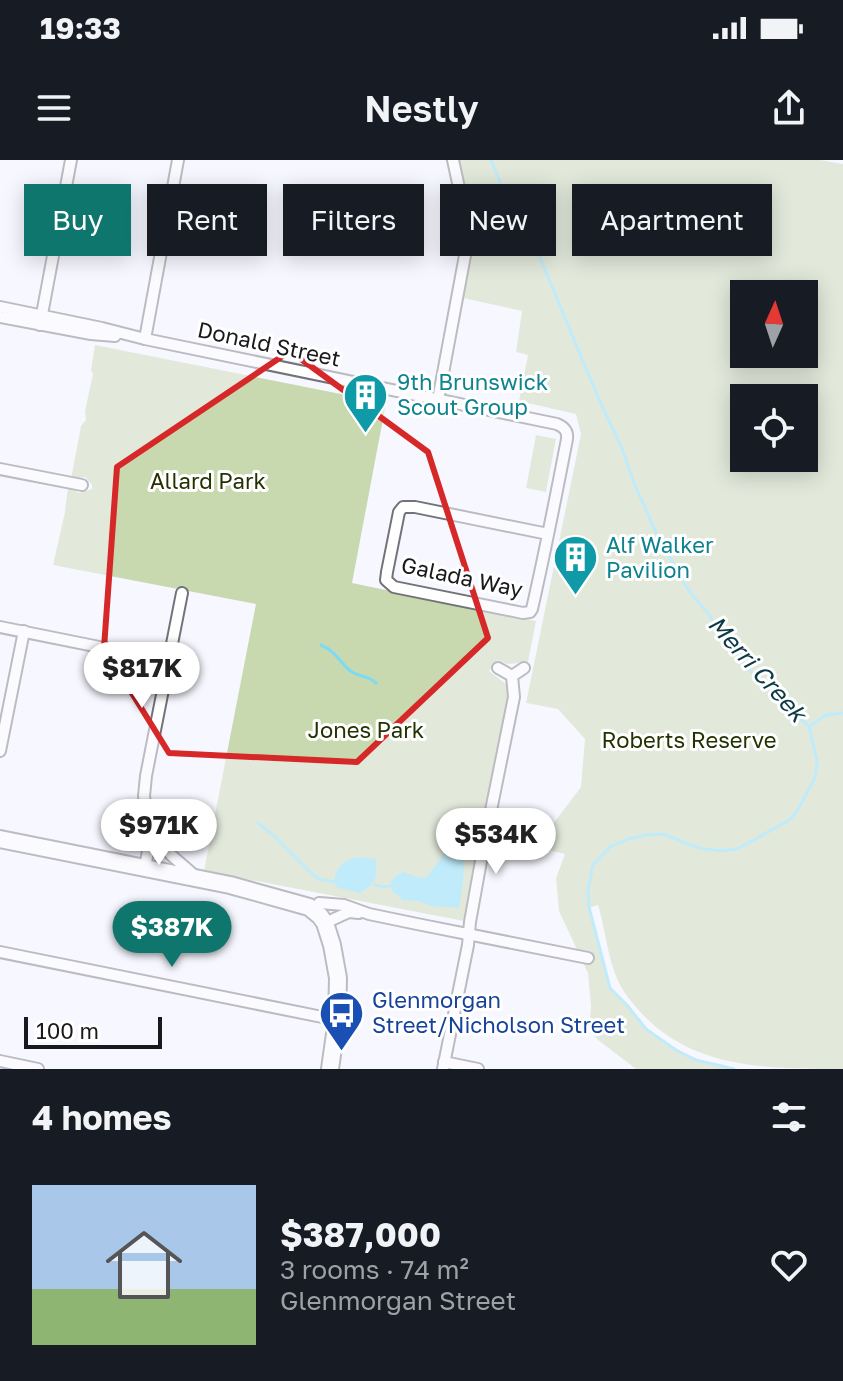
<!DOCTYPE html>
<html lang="en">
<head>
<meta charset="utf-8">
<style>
	:root { --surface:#171b24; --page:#20242c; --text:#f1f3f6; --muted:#9ea1a6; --line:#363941; --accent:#0f766e }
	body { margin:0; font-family:"Golos Text",sans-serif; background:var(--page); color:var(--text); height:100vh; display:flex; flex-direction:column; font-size:30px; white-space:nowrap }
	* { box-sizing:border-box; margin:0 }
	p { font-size:26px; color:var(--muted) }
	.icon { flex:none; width:44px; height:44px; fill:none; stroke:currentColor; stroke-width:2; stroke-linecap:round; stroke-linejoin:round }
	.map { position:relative; height:909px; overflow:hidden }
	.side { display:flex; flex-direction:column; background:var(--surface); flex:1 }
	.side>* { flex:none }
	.banner { position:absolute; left:24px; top:24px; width:796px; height:72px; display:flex; gap:16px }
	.needle { width:52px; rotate:3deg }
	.buttons { position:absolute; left:730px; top:120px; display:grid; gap:16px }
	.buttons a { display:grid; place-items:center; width:88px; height:88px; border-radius:0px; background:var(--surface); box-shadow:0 4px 20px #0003; font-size:40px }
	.scale { position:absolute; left:24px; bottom:20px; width:138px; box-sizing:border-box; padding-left:8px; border:4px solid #19191b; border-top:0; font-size:22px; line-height:28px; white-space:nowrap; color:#19191b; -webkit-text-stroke:6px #fff; paint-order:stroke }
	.price { position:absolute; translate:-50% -68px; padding:0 18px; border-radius:28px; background:#fff; color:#222; font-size:26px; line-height:52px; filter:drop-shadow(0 2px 4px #0008) }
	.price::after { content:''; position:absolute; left:50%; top:48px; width:24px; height:18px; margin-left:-12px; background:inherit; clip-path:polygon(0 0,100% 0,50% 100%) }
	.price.selected { background:var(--accent); color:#fff }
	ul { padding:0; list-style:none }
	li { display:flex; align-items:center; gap:24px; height:200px; padding:0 32px }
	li+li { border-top:2px solid var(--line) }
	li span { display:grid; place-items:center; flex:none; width:224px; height:160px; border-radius:0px; color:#555 }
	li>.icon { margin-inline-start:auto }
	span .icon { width:96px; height:96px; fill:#fffc; stroke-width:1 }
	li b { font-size:34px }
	h2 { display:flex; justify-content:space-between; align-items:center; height:96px; padding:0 32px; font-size:34px }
	.tag { padding:0 28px; border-radius:0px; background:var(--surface); box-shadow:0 4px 20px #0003; font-size:28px; line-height:72px }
	.tag.selected { background:var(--accent); color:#fff }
	.status { display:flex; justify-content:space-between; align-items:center; height:56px; padding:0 40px; background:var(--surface); direction:ltr }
	.status svg { height:22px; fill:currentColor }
	header { display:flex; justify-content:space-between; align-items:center; height:104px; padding:0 32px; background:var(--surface); font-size:36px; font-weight:600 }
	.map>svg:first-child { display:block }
</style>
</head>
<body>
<div class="status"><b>19:33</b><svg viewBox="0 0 49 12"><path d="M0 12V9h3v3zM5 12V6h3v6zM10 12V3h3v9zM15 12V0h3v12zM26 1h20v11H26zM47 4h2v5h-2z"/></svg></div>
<header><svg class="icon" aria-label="menu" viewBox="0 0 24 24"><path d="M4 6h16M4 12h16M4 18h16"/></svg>Nestly<svg class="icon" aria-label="share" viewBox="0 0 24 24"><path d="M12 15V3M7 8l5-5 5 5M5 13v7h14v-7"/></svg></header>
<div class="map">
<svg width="843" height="909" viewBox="0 0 843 909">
	<rect width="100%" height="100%" fill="#f7f7ff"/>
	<g fill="#c8d8af" fill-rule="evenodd">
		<path d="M459,0H820L843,4V909C769,909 696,909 644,856C633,844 622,832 616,816C607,794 605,768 598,745L589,748L610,828L627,845L646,869L676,890L696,900L734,909H636L598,880L589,870L591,846L588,813L559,751L556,718L565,694L541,688L550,668L581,627L585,579L558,549L526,543L581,274L576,254L519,241L528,195L516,192L522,151L463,138L474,72ZM744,134H804V194H744ZM744,238H804V298H744Z"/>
		<path d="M95,185L386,243L352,423L536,461L528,502L507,504L497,500L489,511L510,527L464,761L204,711L256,444L53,405L65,352L68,327L79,333L92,329V325L85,317L71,319L81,266L86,260L85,251L93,214L91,210Z"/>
		<path d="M536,275L556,279L546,332L526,328Z"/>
	</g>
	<g fill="#7cdbf4">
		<path d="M453,689C458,690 461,689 464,695C466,700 461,741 459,748L430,746L419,741L401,740V738L392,731L391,721L396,716L404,712L419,718L427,717L446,691Z"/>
		<path d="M362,697L376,699C376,719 378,722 360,733L338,728L334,722C336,705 346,699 362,697Z"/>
	</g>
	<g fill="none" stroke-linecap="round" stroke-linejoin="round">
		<g stroke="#7cdbf4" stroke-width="3">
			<path d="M491,0L506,36L521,59L536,88L597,235L623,291L634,323L663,388L671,399L680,417L692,435L708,453L724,480L746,506L781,542L809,566L817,601L815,618L796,653L788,661L737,689L720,691L699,688L663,674L647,675L628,679L610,687L593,705L588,730L589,747L610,828L627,845L646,869L676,890L696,900L734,909"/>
			<path d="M321,485C338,492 339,503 352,512C360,517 369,516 376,523"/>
			<path d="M810,566L826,555L843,553"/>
			<path d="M258,663L273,675L313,715L319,719L336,722"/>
			<path d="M375,725L382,727L391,726"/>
		</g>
		<defs>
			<g id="minor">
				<path d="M0,147L102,168L145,179L557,264C564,267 568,271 567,279C556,336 545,392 532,449L530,452L523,453L394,427L386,420L387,412L399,352L403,347H415L548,374"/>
				<path d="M0,157L91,174L115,176"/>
				<path d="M40,165L71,0"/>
				<path d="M145,179L178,0"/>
				<path d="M438,240L469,74L453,0"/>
				<path d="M0,309L82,325"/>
				<path d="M0,467L169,501"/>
				<path d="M498,508L512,516"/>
				<path d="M0,591L24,471"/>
				<path d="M149,667L171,695L194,715"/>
				<path d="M145,708L150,679L144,636L146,616L182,433"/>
				<path d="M319,743L344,745L369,754L417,764L588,798"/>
				<path d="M325,763L349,752L359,753"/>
				<path d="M0,792L337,860"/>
				<path d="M0,901L38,909"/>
				<path d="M444,902L478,909"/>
				<path d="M443,909L468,785L470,762L483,690L514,537L512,516L524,508"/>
			</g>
			<path id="primary" d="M0,679L230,725L309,747L320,756L325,763L332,785L338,818L337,860L330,909"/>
		</defs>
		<use href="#minor" stroke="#727379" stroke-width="14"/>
		<use href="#primary" stroke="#727379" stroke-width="20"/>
		<use href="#minor" stroke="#fff" stroke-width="10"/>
		<use href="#primary" stroke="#fff" stroke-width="16"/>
	</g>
	<path d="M0 0H843V909H0ZM290,191L428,292L488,478L357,602L169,593L104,488L117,307Z" fill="#f7f7ff" fill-opacity=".55" fill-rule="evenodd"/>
	<path fill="none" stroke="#d62828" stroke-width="6" stroke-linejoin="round" d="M290,191L428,292L488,478L357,602L169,593L104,488L117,307Z"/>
	<defs>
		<symbol id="building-pin" viewBox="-11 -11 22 30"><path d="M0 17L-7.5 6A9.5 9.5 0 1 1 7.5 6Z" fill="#0f9aa8" stroke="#fff"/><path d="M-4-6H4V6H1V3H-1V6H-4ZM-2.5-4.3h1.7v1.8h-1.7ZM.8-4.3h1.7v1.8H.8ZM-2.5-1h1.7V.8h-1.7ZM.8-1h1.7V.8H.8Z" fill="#fff"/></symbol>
		<symbol id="bus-pin" viewBox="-11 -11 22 30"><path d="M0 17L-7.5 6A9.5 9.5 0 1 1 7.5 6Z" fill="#1a4fb4" stroke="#fff"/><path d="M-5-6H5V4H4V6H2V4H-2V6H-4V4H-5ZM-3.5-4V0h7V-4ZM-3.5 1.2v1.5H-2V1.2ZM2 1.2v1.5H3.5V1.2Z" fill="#fff"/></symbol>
	</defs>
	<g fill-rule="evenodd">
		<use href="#building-pin" x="340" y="210" width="51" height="69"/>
		<use href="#building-pin" x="550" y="372" width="51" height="69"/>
		<use href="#bus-pin" x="316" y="828" width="51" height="69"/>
	</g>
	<g text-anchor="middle" stroke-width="6" stroke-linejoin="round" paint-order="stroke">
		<g font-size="22" fill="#19191b" stroke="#fff">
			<text transform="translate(269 184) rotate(12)" y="8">Donald Street</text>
			<text transform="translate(462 417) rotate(12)" y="8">Galada Way</text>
		</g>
		<g font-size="22" fill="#0d838f" stroke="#fff" text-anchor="start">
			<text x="397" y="230">9th Brunswick<tspan x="397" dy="25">Scout Group</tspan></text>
			<text x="606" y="393">Alf Walker<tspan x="606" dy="25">Pavilion</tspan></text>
		</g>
		<g font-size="22" fill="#233200" stroke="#fff">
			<text x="208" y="329">Allard Park</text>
			<text x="366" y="578">Jones Park</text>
			<text x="689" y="588">Roberts Reserve</text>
		</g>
		<g font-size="22" fill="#164399" stroke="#fff" text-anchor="start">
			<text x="372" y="848">Glenmorgan<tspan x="372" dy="25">Street/Nicholson Street</tspan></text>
		</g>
		<g font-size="24" font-style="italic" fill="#0c3a44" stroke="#fff">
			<text transform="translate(757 509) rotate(48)" y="8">Merri Creek</text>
		</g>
	</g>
</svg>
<div class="buttons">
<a><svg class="needle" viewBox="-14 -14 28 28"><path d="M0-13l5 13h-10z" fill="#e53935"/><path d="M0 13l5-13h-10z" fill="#9ea1a6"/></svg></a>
<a><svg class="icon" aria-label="locate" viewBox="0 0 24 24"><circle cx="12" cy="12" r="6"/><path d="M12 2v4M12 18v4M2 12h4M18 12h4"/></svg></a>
</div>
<div class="scale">100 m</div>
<b class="price" style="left:142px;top:550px">$817K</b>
<b class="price" style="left:159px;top:707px">$971K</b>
<b class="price" style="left:496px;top:716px">$534K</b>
<b class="price selected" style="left:172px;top:809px">$387K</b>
<div class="banner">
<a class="tag selected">Buy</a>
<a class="tag">Rent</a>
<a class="tag">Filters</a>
<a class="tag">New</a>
<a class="tag">Apartment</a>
</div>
</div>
<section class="side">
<h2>4 homes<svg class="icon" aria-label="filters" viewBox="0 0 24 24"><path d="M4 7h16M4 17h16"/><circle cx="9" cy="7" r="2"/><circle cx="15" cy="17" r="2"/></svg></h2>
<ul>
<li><span style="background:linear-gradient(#a9c7e8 65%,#8fb573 0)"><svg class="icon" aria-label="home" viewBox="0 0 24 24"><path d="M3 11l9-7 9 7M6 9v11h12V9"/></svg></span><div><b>$387,000</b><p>3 rooms · 74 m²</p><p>Glenmorgan Street</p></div><svg class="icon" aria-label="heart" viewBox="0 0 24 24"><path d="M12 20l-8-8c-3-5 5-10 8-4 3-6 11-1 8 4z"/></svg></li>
</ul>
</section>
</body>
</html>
